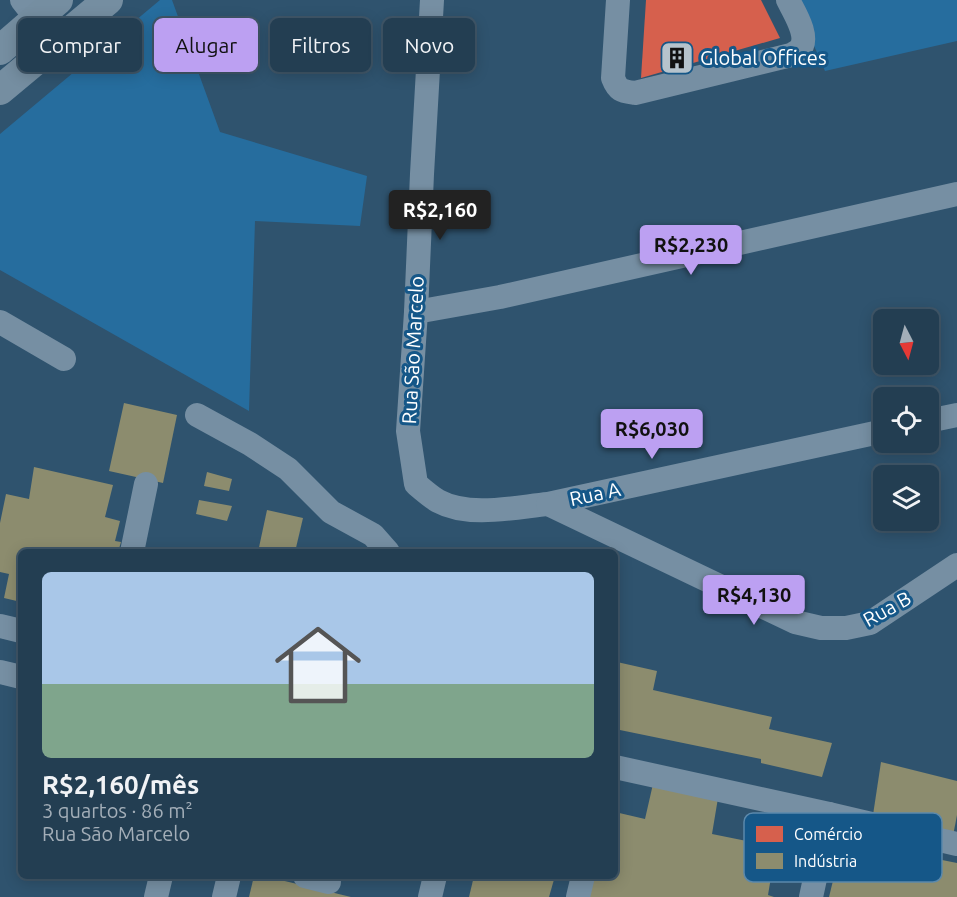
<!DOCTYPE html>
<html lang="pt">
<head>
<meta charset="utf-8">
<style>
	:root { --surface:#233e52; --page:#2f495c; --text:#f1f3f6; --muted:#a3aeb8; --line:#405769; --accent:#bca0f2 }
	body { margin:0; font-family:Ubuntu,sans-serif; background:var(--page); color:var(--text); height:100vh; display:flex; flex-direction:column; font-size:22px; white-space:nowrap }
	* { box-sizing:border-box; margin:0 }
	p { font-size:20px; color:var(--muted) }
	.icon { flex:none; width:33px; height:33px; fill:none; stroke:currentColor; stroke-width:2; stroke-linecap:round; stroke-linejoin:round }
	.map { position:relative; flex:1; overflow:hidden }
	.side { position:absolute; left:18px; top:549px; width:600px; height:330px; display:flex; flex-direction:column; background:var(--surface); border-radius:9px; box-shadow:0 3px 15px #0003,0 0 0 2px var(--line) }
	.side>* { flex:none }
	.guide { position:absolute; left:18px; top:18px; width:600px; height:54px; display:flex; gap:12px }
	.needle { width:39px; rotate:174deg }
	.buttons { position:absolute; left:873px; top:309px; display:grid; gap:12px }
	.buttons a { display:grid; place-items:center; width:66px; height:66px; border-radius:9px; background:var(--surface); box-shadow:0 3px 15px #0003,0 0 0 2px var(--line); font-size:30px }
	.price { position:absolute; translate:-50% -51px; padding:0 14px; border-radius:6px; background:var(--accent); color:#111; font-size:20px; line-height:39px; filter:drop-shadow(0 2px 3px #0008) }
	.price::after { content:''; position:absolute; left:50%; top:36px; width:18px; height:14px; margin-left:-9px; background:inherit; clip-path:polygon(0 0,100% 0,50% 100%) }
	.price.active { background:#222; color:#fff }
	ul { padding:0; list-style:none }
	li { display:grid; align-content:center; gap:12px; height:318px; padding:0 24px }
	li span { display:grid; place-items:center; height:186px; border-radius:9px; color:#555 }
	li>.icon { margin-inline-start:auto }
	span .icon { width:108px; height:108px; fill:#fffc; stroke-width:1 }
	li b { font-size:26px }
	.tag { padding:0 21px; border-radius:9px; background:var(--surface); box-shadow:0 3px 15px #0003,0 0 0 2px var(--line); font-size:21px; line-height:54px }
	.tag.active { background:var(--accent); color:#111 }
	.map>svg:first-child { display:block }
</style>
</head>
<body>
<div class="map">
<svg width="957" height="897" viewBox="0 0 957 897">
	<rect width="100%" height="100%" fill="#2f536e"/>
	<g fill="#266d9e">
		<path d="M160,0H172L220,132L367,176L360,226L255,221L249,411L0,270V134Z"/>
		<path d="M794,0H957V41L825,71Z"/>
	</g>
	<path fill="#d6604d" d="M646,0H761L780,38L641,78Z"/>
	<g fill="#8c8c6e">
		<path d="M124,403L177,415L163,483L109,471Z"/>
		<path d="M34,467L113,485L105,517L120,521L115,541L121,542L118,552H21V602L4,598L9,574L0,572V523L6,494L29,499Z"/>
		<path d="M207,472L232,479L229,491L204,486Z"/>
		<path d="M199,500L232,506L227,521L196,514Z"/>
		<path d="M267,510L303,518L295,552H258Z"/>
		<path d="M617,662L657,671L653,690L772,717L769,729L832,743L822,777L761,763V759L615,729V676Z"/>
		<path d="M881,762L957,781V815L953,836L873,815Z"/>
		<path d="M653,784L718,798L712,834L776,847L768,895L774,897H585L590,876H615V812L645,819Z"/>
		<path d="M843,840L957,863V897H829Z"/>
		<path d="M254,876H264L351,897H249Z"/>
		<path d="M474,876H555L549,897H469Z"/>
	</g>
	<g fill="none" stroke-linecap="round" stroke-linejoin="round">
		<g stroke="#768fa3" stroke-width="24">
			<path d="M22,0L37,19"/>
			<path d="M432,0L422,174L416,312L408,431L416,484C423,490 431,497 438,501C469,518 516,507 548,504L884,431"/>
			<path d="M618,0L613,78C618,91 622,91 635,93L791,55C792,55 799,50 799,50C811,38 794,12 788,0"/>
			<path d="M416,312L500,297L957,194"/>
			<path d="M0,322L64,359"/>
			<path d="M197,415L250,444L288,469L331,512L373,535L388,552"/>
			<path d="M928,421L957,415"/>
			<path d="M548,504L795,622L821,628H846L870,623L957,565"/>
			<path d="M132,552L146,484"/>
			<path d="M0,626L21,631"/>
			<path d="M0,672L21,677"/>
			<path d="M615,767L829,814L957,844"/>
			<path d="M305,876L329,882"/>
			<path d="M156,897L161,876"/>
			<path d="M224,897L229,876"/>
			<path d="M430,897L435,876"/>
			<path d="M578,897L583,876"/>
			<path d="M811,897L829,814"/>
		</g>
		<g stroke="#758ea1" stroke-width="30">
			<path d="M0,50L58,0"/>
			<path d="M0,90L108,0"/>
		</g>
	</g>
	<defs>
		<symbol id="building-square" viewBox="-11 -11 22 22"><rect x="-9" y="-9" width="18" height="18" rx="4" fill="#b6c3cc" stroke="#155788"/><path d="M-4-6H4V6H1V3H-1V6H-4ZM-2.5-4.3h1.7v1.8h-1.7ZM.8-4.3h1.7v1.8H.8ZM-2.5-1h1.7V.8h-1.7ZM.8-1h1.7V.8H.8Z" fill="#111"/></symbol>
	</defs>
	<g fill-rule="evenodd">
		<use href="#building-square" x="658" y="39" width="38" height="38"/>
	</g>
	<g text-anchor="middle" stroke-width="6" stroke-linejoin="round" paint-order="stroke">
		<g font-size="20" fill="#fff" stroke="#155788" text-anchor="start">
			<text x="700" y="65">Global Offices</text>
		</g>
		<g font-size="20" fill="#fff" stroke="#155788">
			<text transform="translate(413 350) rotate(-87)" y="7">Rua São Marcelo</text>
			<text transform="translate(595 494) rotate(-12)" y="7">Rua A</text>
			<text transform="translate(887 609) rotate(-29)" y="7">Rua B</text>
		</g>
	</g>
	<rect x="744" y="813" width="198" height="69" rx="9" fill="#155788" stroke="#5b89ac" stroke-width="1.5"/>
	<rect x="756" y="826" width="27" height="16" fill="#d6604d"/>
	<rect x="756" y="853" width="27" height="16" fill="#8c8c6e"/>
	<g font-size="16" fill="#fff">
		<text x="794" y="840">Comércio</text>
		<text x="794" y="867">Indústria</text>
	</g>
</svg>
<div class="buttons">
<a><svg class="needle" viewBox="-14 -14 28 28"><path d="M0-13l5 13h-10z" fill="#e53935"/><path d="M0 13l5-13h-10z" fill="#a3aeb8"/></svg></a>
<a><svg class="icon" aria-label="locate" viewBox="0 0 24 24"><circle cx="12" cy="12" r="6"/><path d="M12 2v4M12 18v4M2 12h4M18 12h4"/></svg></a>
<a><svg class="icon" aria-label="layers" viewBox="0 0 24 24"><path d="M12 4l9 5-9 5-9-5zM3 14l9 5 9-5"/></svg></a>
</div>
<b class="price active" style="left:440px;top:241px">R$2,160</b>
<b class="price" style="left:691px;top:276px">R$2,230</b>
<b class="price" style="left:652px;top:460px">R$6,030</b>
<b class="price" style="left:754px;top:626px">R$4,130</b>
<div class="guide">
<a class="tag">Comprar</a>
<a class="tag active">Alugar</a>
<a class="tag">Filtros</a>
<a class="tag">Novo</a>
</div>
<section class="side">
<ul>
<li><span style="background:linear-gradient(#a9c7e8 60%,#7fa58c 0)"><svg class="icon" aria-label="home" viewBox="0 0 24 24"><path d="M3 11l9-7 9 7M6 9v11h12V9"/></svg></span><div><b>R$2,160/mês</b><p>3 quartos · 86 m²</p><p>Rua São Marcelo</p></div></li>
</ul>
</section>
</div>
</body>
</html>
